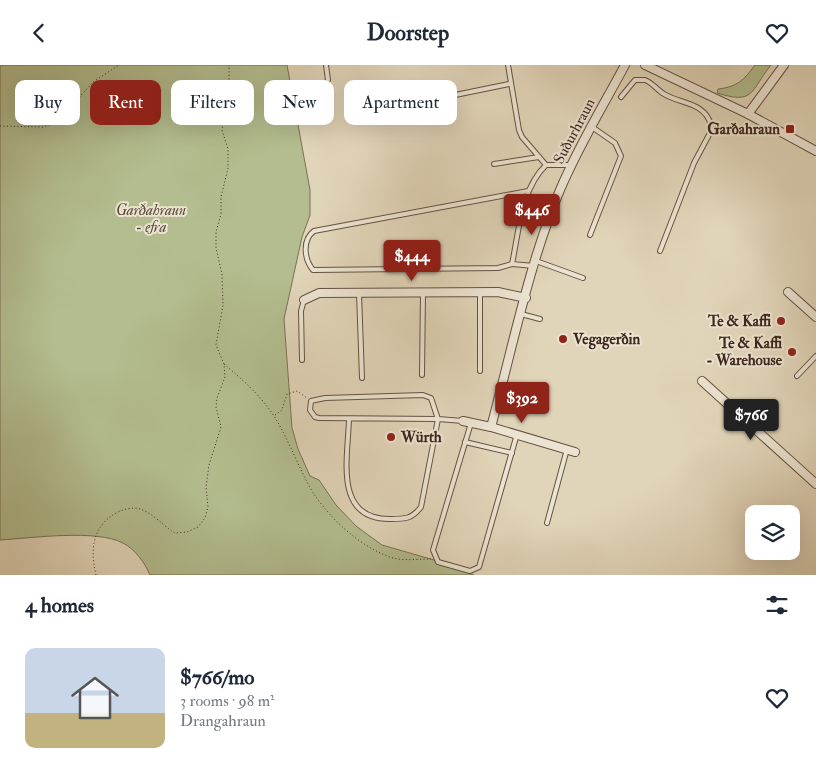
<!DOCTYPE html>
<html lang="en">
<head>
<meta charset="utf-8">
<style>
	:root { --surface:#fff; --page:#f2f2f3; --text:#1f2937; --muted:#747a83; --accent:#8f2418 }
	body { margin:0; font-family:"IM FELL Double Pica",serif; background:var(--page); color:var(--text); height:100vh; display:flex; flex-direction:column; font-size:19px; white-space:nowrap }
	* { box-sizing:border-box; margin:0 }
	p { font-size:16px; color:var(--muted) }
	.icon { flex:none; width:28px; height:28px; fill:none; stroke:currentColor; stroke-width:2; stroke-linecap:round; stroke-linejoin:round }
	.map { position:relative; height:510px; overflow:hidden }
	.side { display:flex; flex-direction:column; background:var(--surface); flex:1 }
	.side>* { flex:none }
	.banner { position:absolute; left:15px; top:15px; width:500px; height:45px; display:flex; gap:10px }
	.controls { position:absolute; left:745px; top:440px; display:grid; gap:10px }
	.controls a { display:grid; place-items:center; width:55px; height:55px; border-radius:10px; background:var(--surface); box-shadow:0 5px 20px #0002; font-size:25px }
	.price { position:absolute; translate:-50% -42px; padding:0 11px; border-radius:5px; background:var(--accent); color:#fff; font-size:16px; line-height:32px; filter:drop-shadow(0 1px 2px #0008) }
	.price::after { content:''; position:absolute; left:50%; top:30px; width:15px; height:11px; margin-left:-8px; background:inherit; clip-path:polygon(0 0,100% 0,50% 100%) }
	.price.active { background:#222; color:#fff }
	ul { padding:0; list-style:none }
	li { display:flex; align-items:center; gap:15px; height:125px; padding:0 25px }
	li span { display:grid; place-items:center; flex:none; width:140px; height:100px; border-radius:10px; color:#555 }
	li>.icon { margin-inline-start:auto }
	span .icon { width:60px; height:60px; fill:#fffc; stroke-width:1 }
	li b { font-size:21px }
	h2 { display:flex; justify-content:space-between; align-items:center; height:60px; padding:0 25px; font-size:21px }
	.pill { padding:0 18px; border-radius:10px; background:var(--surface); box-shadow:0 5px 20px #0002; font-size:18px; line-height:45px }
	.pill.active { background:var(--accent); color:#fff }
	header { display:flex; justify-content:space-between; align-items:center; height:65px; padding:0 25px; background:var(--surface); font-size:22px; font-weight:700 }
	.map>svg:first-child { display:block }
</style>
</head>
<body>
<header><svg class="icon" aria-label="back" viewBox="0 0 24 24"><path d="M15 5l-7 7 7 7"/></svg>Doorstep<svg class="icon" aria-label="heart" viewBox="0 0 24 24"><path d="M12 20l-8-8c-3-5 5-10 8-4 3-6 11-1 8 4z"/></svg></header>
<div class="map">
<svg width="816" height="510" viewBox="0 0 816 510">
	<rect width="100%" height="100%" fill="#e1d5b9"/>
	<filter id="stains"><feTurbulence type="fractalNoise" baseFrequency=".004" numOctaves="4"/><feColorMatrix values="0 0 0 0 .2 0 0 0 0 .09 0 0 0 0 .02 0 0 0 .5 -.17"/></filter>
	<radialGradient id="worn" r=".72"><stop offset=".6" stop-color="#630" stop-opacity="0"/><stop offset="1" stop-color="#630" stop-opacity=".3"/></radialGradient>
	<g fill="#b3bd8f" stroke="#787256">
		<path d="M0,0H287L310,125V150L302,172L284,254L292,363L298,384L310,411L319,415L336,440L356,461L382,480L434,495L474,510H150C145,498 135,484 123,478C96,464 32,473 0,475Z"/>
		<path d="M755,0H771C750,26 755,40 717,28L718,24C737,22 744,15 755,0Z"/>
	</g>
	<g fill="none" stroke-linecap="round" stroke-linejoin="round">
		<defs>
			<g id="service">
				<path d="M508,0L519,65L522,72L546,100"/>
				<path d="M621,32L635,15H645C653,18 657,25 664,29C680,39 705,37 711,60L710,68L694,98L660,186"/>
				<path d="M316,33L328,15L326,0"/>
				<path d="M367,48L509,19"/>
				<path d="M494,99L539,92"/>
				<path d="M590,170L621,91L615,78L592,62"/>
				<path d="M536,196L583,213"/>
				<path d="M512,199L498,203L313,205C304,194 302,175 314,166L528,126"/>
				<path d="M534,201L512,199C519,166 521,124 546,100H571"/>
				<path d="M480,227V306"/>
				<path d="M359,228L362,313"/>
				<path d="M521,249L540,254"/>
				<path d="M302,295L301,246L304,235"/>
				<path d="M422,310L423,228"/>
				<path d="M797,311L816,291"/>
				<path d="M498,337L526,344"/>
				<path d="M349,354C348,393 333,455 391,454C405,454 412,454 421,442L438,354L431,333L423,330L325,333L311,336L310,345L315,352L319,353L438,354L463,356"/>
				<path d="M471,358L433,485L438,497L470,506L479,502L517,369"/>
				<path d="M465,377L512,388"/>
				<path d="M547,458L567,384"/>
			</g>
			<g id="minor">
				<path d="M645,0L748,49L816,86"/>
				<path d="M748,49L784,0"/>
				<path d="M788,227L816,252"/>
				<path d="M304,235L319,228L498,227L526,233"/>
				<path d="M702,316L816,419"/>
				<path d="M463,356L491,362L575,387"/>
				<path d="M491,362C512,285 529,198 560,125C578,82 603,41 625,0"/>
			</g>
		</defs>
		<use href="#service" stroke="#655243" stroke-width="6"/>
		<use href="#minor" stroke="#655243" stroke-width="10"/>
		<g stroke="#3c261c" stroke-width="1" stroke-dasharray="1 2.5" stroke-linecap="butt">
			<path d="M0,61L43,62L57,57L93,17L119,0"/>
			<path d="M224,299C243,315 261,331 274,351C289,375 298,402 312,426C330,454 361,483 393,493C405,496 419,494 431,494"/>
			<path d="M275,350L282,345L287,329L297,326L307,333"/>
			<path d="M96,510C90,485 92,460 118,447C124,444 133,442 140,444C153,448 163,461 175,468L187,467L198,462L205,453L208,442L206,422L209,400L221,362L216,342L217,333L225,312L224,299L216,280L223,240L222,209L216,183V167L221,149V132L228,103V84L222,65L229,20V0"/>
		</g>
		<use href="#service" stroke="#ece4d2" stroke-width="4"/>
		<use href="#minor" stroke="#ece4d2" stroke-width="8"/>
	</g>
	<g fill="#8f2418" stroke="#ece4d2" stroke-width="2">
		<rect x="785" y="59" width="10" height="10" rx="2.5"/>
		<circle cx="781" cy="256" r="5"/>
		<circle cx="563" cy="274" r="5"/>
		<circle cx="792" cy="287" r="5"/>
		<circle cx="391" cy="372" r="5"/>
	</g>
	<g text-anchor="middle" stroke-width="4" stroke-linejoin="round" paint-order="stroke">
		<g font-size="15" font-weight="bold" fill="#3c261c" stroke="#ece4d2" text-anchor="end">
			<text x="780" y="69">Garðahraun</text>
			<text x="771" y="261">Te &amp; Kaffi</text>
			<text x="573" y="279" text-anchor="start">Vegagerðin</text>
			<text x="782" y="283">Te &amp; Kaffi<tspan x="782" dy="17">- Warehouse</tspan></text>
			<text x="401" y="377" text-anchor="start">Würth</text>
		</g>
		<g font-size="15" fill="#3c261c" stroke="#ece4d2">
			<text transform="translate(574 66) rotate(-62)" y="5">Suðurhraun</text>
		</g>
		<g font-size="15" font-style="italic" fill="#5a4c39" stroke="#ece4d2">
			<text x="151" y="150">Garðahraun<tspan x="151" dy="17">- efra</tspan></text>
		</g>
	</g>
	<rect width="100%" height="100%" filter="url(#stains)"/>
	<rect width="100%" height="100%" fill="url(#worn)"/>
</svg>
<div class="controls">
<a><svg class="icon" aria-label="layers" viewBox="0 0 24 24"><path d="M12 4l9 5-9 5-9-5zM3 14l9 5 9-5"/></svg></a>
</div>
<b class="price" style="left:532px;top:171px">$446</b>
<b class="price" style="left:412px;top:217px">$444</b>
<b class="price" style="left:522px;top:359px">$392</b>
<b class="price active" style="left:751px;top:376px">$766</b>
<div class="banner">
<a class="pill">Buy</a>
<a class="pill active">Rent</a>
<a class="pill">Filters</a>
<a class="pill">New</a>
<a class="pill">Apartment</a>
</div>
</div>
<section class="side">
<h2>4 homes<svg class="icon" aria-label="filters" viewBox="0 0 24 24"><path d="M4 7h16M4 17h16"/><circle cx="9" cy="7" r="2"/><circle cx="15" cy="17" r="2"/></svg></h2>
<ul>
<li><span style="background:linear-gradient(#c9d6e8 65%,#c2b280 0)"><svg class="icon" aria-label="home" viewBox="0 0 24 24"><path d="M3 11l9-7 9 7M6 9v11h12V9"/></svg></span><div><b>$766/mo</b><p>3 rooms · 98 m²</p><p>Drangahraun</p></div><svg class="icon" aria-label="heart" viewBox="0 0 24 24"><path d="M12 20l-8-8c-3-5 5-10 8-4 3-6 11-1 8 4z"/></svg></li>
</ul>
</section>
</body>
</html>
